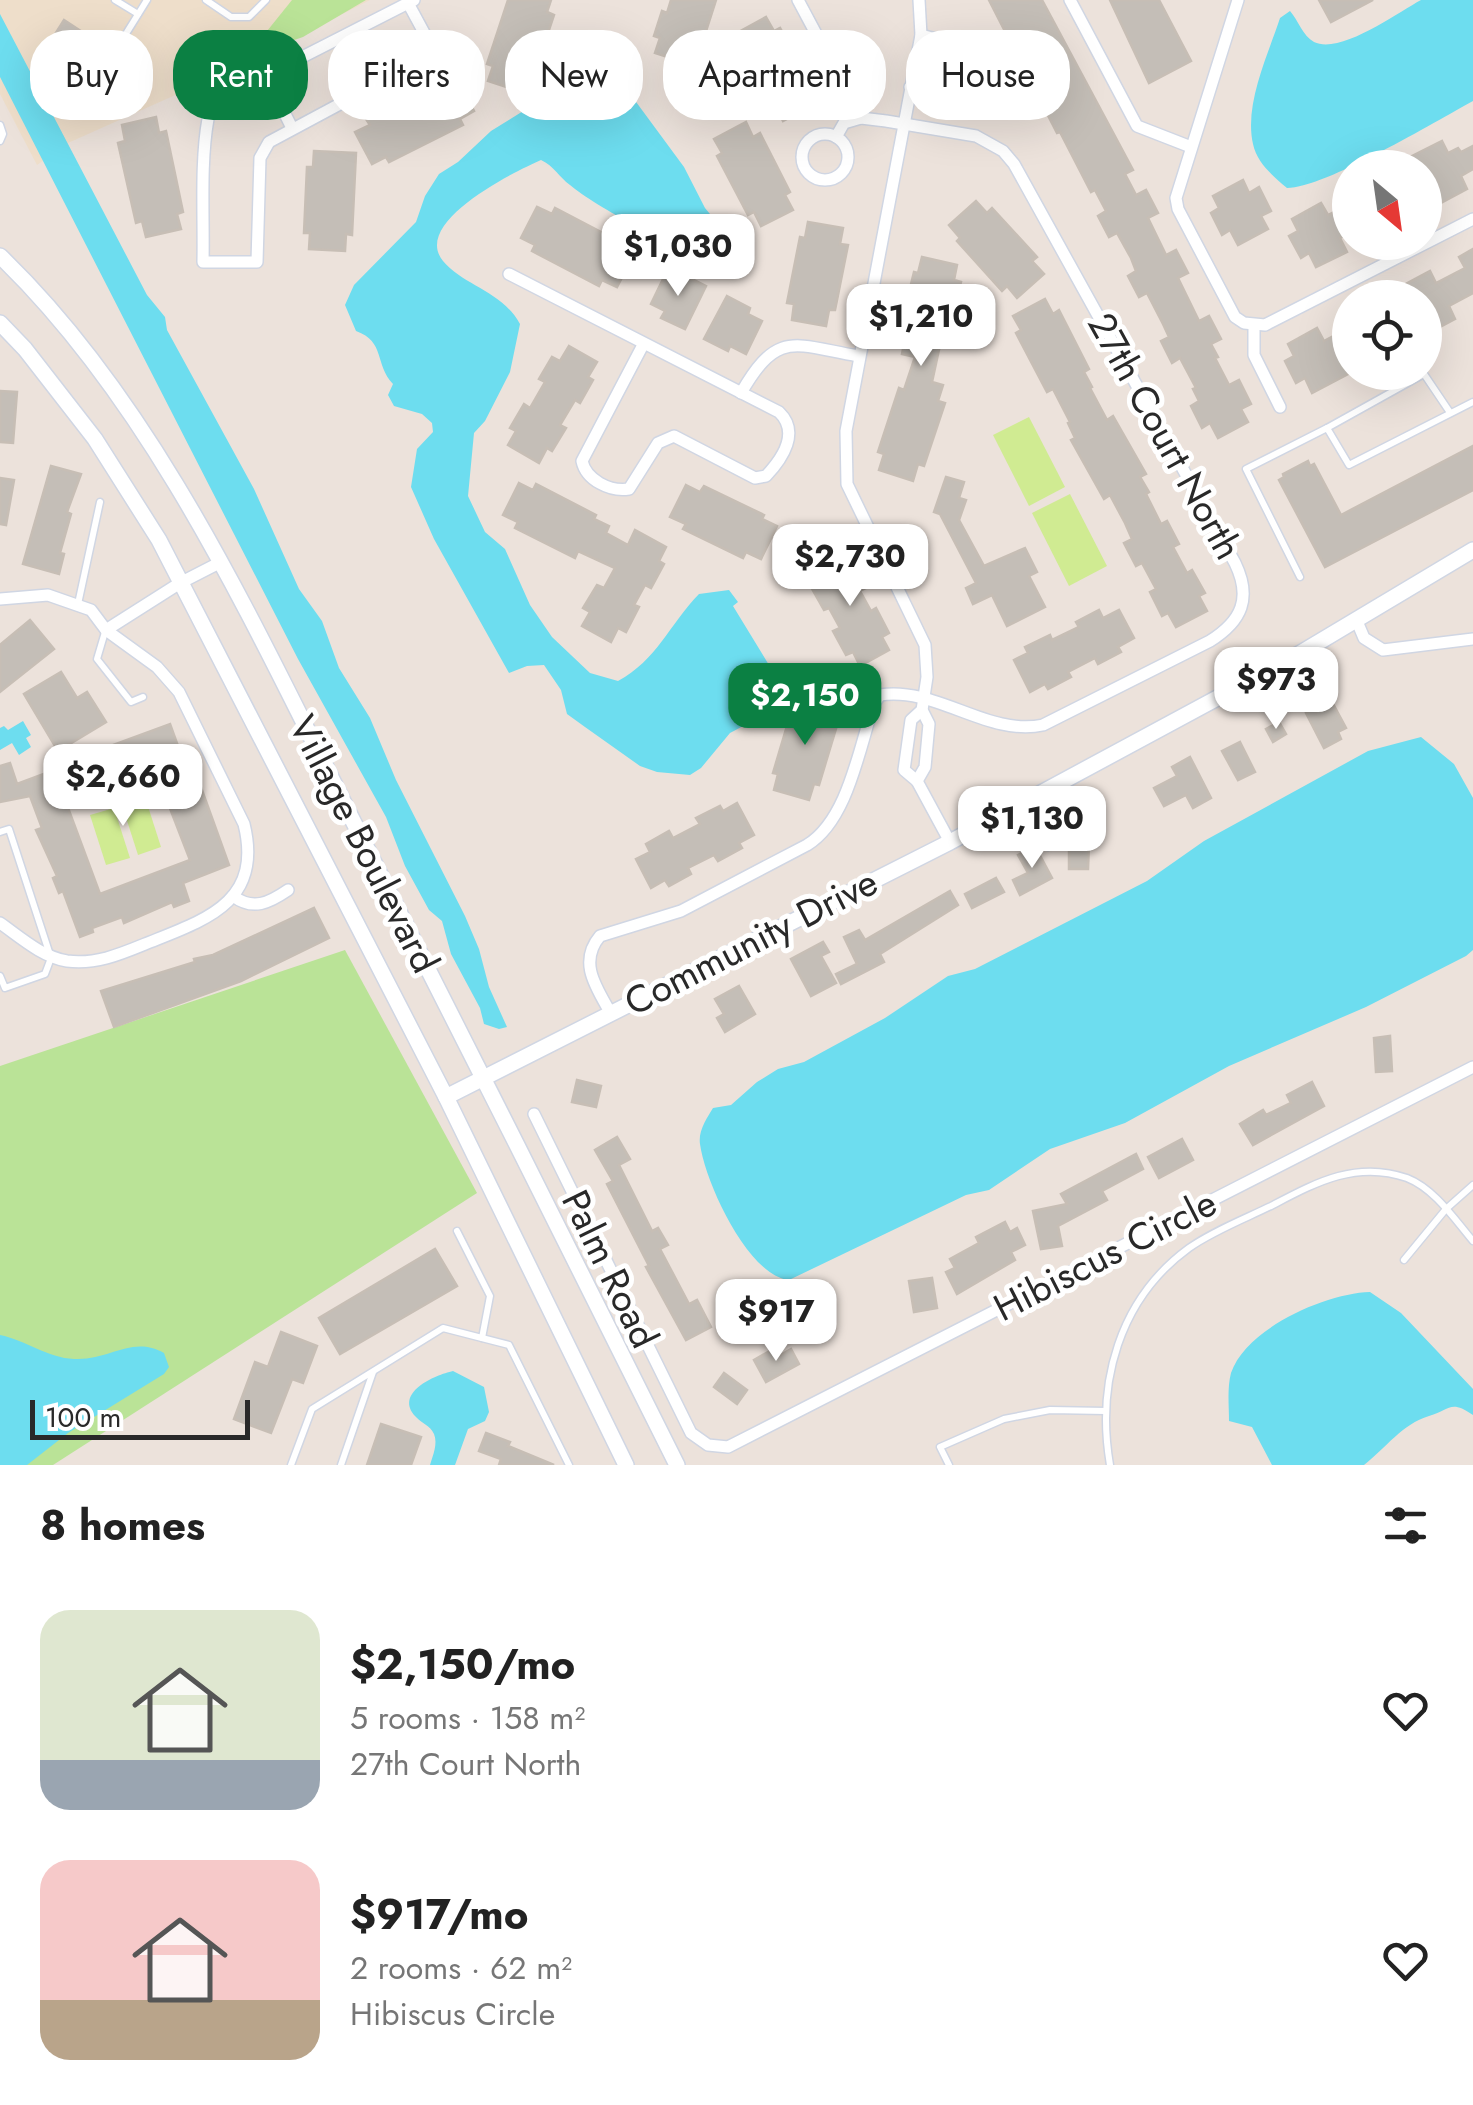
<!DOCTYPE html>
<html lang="en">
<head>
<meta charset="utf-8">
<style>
	:root { --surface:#fff; --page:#f6f6f6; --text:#222; --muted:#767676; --accent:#0b8043 }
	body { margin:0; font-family:Jost,sans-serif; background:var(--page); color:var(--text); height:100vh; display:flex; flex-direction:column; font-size:38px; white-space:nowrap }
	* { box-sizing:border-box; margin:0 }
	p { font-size:32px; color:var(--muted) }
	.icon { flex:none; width:55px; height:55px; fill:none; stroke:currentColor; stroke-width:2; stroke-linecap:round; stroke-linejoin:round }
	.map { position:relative; height:1465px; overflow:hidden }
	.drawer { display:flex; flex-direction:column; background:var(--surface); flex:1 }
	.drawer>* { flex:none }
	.banner { position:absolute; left:30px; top:30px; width:1415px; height:90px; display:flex; gap:20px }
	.needle { width:65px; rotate:151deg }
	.controls { position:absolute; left:1332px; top:150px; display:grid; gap:20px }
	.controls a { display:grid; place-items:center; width:110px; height:110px; border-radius:50%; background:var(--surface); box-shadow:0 10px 40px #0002; font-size:50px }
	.scale { position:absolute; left:30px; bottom:25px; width:220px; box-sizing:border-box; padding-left:10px; border:5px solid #292929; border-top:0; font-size:28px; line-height:35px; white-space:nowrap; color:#292929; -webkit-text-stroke:8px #fff; paint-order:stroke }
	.price { position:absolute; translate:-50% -85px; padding:0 22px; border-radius:20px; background:#fff; color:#222; font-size:32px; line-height:65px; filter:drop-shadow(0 2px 5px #0008) }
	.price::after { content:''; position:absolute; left:50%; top:60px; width:30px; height:22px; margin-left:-15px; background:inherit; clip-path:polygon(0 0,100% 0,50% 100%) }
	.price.active { background:var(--accent); color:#fff }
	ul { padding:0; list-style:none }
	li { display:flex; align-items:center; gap:30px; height:250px; padding:0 40px }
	li span { display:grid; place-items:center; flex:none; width:280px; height:200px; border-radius:30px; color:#555 }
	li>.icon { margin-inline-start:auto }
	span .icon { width:120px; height:120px; fill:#fffc; stroke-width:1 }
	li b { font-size:42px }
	h2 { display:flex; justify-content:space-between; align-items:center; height:120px; padding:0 40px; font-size:42px }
	.tag { padding:0 35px; border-radius:40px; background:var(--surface); box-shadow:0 10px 40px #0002; font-size:35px; line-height:90px }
	.tag.active { background:var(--accent); color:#fff }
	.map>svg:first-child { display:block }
</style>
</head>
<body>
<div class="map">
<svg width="1473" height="1465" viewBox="0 0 1473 1465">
	<rect width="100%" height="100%" fill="#ece2db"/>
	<path fill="#eedeca" d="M0,0H370L238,67L68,143L37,165L0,94Z"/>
	<g fill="#bae397">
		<path d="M292,0H366L303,37L247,56Z"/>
		<path d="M345,950L477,1193L53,1465H0V1066Z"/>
	</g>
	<g fill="#d0eb92">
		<path d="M1029,417L1065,487L1029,506L993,435Z"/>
		<path d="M1070,494L1107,566L1069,586L1032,513Z"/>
		<path d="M145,797L161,847L138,855L122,805Z"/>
		<path d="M114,808L130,858L106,865L90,815Z"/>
	</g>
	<g fill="#6dddef">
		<path d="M1421,0H1473V101C1436,121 1325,188 1287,188C1273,176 1257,163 1253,144C1244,104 1268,55 1280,18L1290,11C1298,20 1303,36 1314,42C1340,55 1397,13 1421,0Z"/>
		<path d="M0,14L147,295L165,317L167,330L254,489L299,589L322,621L339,668L370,718L396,780L465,916L479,949L489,987L507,1027L499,1029L484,1024L480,1008L451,954L442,921L429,910L405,866L386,817L298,659L0,77Z"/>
		<path d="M596,72L615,79L628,91L684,167L705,208L719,225L731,236L753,244C719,277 601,211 570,185C559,177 554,166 541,160C516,171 411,222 443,261C464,286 502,291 520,324L510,372L485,421L474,433L468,496L485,532L505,549L530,605L552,637L590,673L618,681C657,660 669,625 699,594L729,590L738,602L733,606L772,670L771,692L745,725L730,733L701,768L690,775L657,772L640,766L585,727L567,714L561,690L544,665L527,666L509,673L434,539L411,487L417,449L433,432L432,423L422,414L394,406L388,395L393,384C374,364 386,342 356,331L345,305L354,285L416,222L425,196L439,174L458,162L491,131L544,98L558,94L566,85Z"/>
		<path d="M23,721L31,735L26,738L31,747L19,755L12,743L0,750V728L4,726L8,730Z"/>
		<path d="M1421,737L1454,764L1473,798V950L1466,956L1366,1007L1229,1066L1125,1123L1050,1149L989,1190L966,1195L789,1280C748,1276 705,1182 700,1144C698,1131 707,1118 713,1108L731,1105L757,1082L778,1069L804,1062L885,1018L948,976L975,969L1147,881L1204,841L1368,751Z"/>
		<path d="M1370,1292L1401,1313L1473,1389V1415C1450,1399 1450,1410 1429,1416C1402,1424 1386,1448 1364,1465H1272L1252,1427L1229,1421C1229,1406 1227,1388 1231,1373C1246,1328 1327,1293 1370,1292Z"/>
		<path d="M0,1335C25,1340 48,1358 74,1359C110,1361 131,1335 164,1353L169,1367L164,1374L68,1433L27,1465H0Z"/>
		<path d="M453,1371L484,1387L489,1412L485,1421L468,1429L455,1465H430C433,1455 438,1444 434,1434C430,1425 422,1424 416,1417C393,1393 435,1375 453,1371Z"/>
	</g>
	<g fill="#c4beb7" stroke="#c7beb5" stroke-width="2.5">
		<path d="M508,0H551L547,12L554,15L533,78L527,76L522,92L488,81L493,66L487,64Z"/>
		<path d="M671,0H716L700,50L694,48L689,64L655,53L660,38L654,36L662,11L667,13Z"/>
		<path d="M989,0H1042L1133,170L1125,174L1136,195L1146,190L1158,213L1148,218L1166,255L1176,250L1188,273L1178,278L1199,321L1209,316L1221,339L1211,344L1218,357L1215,358L1229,385L1239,380L1251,404L1241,409L1248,422L1218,438L1210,423L1202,428L1191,406L1199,401L1193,389L1196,388L1180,358L1172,363L1161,341L1169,337L1163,324L1147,293L1139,297L1128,276L1136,271L1131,258L1117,233L1109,237L1098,216L1106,211L1095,190L1091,192L1060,132L1057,133Z"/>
		<path d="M1110,0H1159L1191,61L1149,83Z"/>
		<path d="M1319,0H1373L1331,22Z"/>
		<path d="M766,17L774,31L780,28L812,86L806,89L815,104L783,121L776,107L770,110L738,51L742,49L735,34Z"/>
		<path d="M64,20L90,37L74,61L49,44Z"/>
		<path d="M458,80L474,111L460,119L463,125L389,162L386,157L372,164L355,132L370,125L366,119L440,82L444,88Z"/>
		<path d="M156,117L159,133L166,131L183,212L177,214L181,229L146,237L142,221L136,223L118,143L125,141L122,125Z"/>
		<path d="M746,122L753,137L760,133L790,192L785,195L793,210L761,226L754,212L748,215L717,156L722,153L714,139Z"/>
		<path d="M1442,141L1448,153L1458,148L1461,152L1473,146V169L1461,176L1467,189L1437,205L1430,190L1425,193V168H1418L1412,156Z"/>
		<path d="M314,151L356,153L352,235L346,234L345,251L309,249L310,233H304L307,167H313Z"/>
		<path d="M1243,180L1249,193L1259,187L1271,211L1261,216L1268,229L1238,245L1230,230L1222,235L1211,213L1219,208L1213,196Z"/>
		<path d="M976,201L987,213L992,208L1037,257L1032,261L1044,274L1017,298L1007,286L1002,291L957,241L960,238L949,225Z"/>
		<path d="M1321,203L1328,215L1338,210L1350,233L1340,238L1347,252L1316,267L1309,253L1301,258L1289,236L1298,231L1292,219Z"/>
		<path d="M537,207L552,214L555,208L622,243L619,249L633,256L617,287L602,280L599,286L532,251L535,245L521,238Z"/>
		<path d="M808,222L843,228L840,244L848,245L835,310H829L826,326L792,320L794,304L787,303L800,237L805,238Z"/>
		<path d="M1473,249V293L1449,306L1455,319L1425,335V298H1406L1400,287L1430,271L1436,283L1465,268L1459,257Z"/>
		<path d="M922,257L957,265L954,280L961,282L946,347L940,345L932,382L943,385L938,401L945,403L924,466L918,464L913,481L879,470L884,454L878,452L899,388L904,390L915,357L902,354L905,339L898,337L914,272L918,273Z"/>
		<path d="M666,273L681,280L684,275L706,286L685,329L661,318L665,311L651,304Z"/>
		<path d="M727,296L750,308L748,314L762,321L746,354L730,346L728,351L704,339Z"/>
		<path d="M1045,299L1053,314L1059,310L1089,369L1084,372L1092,387L1090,388L1107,420L1113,416L1146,474L1140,477L1149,492L1146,494L1161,524L1167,521L1179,544L1173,547L1187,573L1192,570L1205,593L1199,596L1207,611L1176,627L1168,613L1162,616L1150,592L1156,589L1142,563L1136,566L1124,543L1132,539L1125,523L1110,495L1104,499L1071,440L1075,438L1068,423L1070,422L1053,389L1047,392L1016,333L1021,330L1013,316Z"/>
		<path d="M1350,327V373L1312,393L1305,378L1296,383L1285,361L1294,356L1288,344L1317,328L1324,341Z"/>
		<path d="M569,346L597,362L588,377L593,380L580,403L575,400L560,425L566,428L552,451L547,448L539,463L508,445L516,431L510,428L524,404L530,408L545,382L539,379L552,357L560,361Z"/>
		<path d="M0,391L17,392L13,443L0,442Z"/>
		<path d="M1473,446V490L1325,567L1279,480L1284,477L1283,474L1308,461L1310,466L1314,464L1341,515Z"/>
		<path d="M51,466L81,474L67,512L71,514L60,553L64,554L59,574L23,564Z"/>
		<path d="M946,477L964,482L959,498L966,500L959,520L984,566L1025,548L1037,572L1029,576L1045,607L1007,626L992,595L973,604L966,588L976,583L940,514L934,512Z"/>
		<path d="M0,478L14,480L6,525L0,524Z"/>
		<path d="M519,483L533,490L536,484L596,515L594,519L609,526L606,533L628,545L635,530L666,547L659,561L664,564L651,588L645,585L634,605L639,607L626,632L618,628L611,642L582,626L590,612L583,608L597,585L604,588L615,568L578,551L575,558L515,528L518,522L503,515Z"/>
		<path d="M686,485L700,492L704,486L764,515L762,519L777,526L761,559L746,552L743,558L683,529L686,524L670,517Z"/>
		<path d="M840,553L847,567L853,564L866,588L860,591L871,611L876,608L889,633L882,637L889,650L860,666L853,652L846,655L833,631L840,628L829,608L824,610L811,587L816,584L809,570Z"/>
		<path d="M1099,610L1103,618L1119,610L1134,638L1118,647L1121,652L1098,664L1095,658L1068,672L1071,677L1048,689L1045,684L1030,692L1014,660L1028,653L1025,647L1050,635L1052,640L1079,627L1076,622Z"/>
		<path d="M30,620L54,649L0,692V645Z"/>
		<path d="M61,672L77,698L87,692L106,722L58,751L24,694Z"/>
		<path d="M803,696L836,705L832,720L838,722L819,785L814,784L809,800L774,790L778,774L773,773L792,709L799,711Z"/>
		<path d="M1331,700L1346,728L1338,732L1341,739L1324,748L1306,713Z"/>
		<path d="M1279,722L1286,734L1273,742L1266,729Z"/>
		<path d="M170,724L187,771L194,768L229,865L183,883L189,901L174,907L172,902L124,923L122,917L92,928L93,932L80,937L63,891L59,893L53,878L57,876L36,830L42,828L30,796L0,802V766L10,763L17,784L54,770L100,894L190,860L154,767L87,792L75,759Z"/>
		<path d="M1240,742L1255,772L1238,780L1222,751Z"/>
		<path d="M1190,757L1211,798L1193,808L1186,795L1164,806L1154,788L1177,776L1172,767Z"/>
		<path d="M737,803L754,835L739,843L742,848L718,861L714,855L688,868L691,874L669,886L665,880L651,888L636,859L650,852L646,844L669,831L673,838L700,824L696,818L720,806L723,811Z"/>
		<path d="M1069,844H1089L1088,869H1069Z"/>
		<path d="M1035,846L1052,878L1020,895L1013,880L1028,873L1018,855Z"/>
		<path d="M996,878L1004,892L972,908L965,894Z"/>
		<path d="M950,891L958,905L880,954L884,962L841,984L836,974L857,964L844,937L859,930L865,940Z"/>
		<path d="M314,908L329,938L241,981L114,1027L101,991L195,962L194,959L213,955Z"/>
		<path d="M823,942L829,952L821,956L836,983L811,996L791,959Z"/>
		<path d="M739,986L755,1014L725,1032L717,1018L724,1014L715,999Z"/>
		<path d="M1390,1036L1392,1071L1376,1072L1374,1038Z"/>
		<path d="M577,1080L601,1086L596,1107L572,1102Z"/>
		<path d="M1312,1082L1324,1106L1253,1145L1240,1124L1263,1110L1266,1115L1291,1103L1287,1095Z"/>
		<path d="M617,1137L630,1159L619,1165L652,1231L658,1228L668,1245L660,1249L689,1304L697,1300L711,1327L686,1340L646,1267L649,1266L607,1184L613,1181L595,1150Z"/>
		<path d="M1182,1139L1193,1160L1159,1178L1148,1157Z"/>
		<path d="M1136,1154L1143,1169L1102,1191L1107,1200L1058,1226L1062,1246L1041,1249L1033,1211L1067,1204L1061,1194Z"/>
		<path d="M1005,1222L1010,1232L1017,1228L1025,1245L1011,1252L1015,1260L957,1294L946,1272L955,1268L950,1259L979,1243L976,1237Z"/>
		<path d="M435,1249L457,1286L340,1354L319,1318Z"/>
		<path d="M932,1278L937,1308L914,1312L909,1281Z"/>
		<path d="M281,1332L317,1346L303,1383L292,1379L271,1433L234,1419L255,1362L268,1367Z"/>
		<path d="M775,1348L779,1356L791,1349L799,1364L766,1382L754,1360Z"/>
		<path d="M724,1373L747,1390L737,1404L714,1387Z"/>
		<path d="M381,1424L421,1437L411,1465H367Z"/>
		<path d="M486,1433L510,1442L508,1446L554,1465H499L501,1459L479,1451Z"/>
	</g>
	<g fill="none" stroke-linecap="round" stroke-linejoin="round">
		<defs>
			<g id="lane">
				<path d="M115,0L138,14"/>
				<path d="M206,0L231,17H249L266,0"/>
				<path d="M91,90L147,0"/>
				<path d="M0,125L3,134L0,141"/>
				<path d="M1449,411L1424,374L1327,428L1349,465L1473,402"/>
				<path d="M1300,577L1246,469L1327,428"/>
				<path d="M78,604L100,502"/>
				<path d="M105,632L97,659L131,702L143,697"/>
				<path d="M1025,804L1048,847"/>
				<path d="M0,832L9,829L51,958L45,974L5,988L0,976"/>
				<path d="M457,1231L490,1296L482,1338"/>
				<path d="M1404,1260L1446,1209L1473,1185"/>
				<path d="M291,1465L312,1409L443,1328L509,1345L569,1465"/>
				<path d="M341,1465L373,1372"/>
				<path d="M949,1465L940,1447L1004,1419L1050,1410L1106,1411"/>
				<path d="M1110,1465C1096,1383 1119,1299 1189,1248C1213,1231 1244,1219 1271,1206C1315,1183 1356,1160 1407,1178C1435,1189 1455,1220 1473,1241"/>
			</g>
			<g id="street">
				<path d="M798,0L861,118"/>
				<path d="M1070,0L1137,126L1191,147"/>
				<path d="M1238,0L1176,198L1178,209L1235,317L1244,323L1265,325L1473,219"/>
				<path d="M408,3L435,53L269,142L260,158L257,262H203C204,217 200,163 208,119C210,111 214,105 220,99L414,0"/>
				<path d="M266,76L292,128"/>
				<path d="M910,87L971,89L983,72C980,45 944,42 921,35"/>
				<circle cx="825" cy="157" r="23"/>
				<path d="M509,274L779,412C800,432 783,458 766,476L755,478L674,436L658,443L629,489C610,492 586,480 582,461L644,343"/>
				<path d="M1254,326V355L1280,407"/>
				<path d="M741,393C778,329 794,345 858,356"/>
				<path d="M0,599L48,595L91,610L106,630L157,667L179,692L244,824C263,901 208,919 150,942C123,953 97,965 67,961C42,957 20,937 0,923"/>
				<path d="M1356,619L1364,638L1383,650L1473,639"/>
				<path d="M106,630L180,583L219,563"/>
				<path d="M922,710L911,720L904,770L917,781L950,842"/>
				<path d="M917,781L925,767L929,724L922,710L927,677L925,645L847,484L846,431L921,35L919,0"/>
				<path d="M233,896C253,911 269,903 288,890"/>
				<path d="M610,1012C596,987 578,962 600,936L681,911L807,845C848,820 859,748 874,704L880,695C936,686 988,737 1043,725L1210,641C1242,621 1252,598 1235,563L1014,164L1003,151L976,136L886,121L861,118L844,123L836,137"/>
				<path d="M534,1114L691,1433L708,1445L728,1447L1473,1067"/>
			</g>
			<g id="secondary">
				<path d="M0,256C156,406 254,626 351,817C460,1033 570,1248 677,1465"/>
				<path d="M0,323L25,349L95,439L159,540L446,1097L626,1465"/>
				<path d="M446,1097L950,842L1299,654L1473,550"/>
			</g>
		</defs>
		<use href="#lane" stroke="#d0d6e3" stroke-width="9"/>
		<use href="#street" stroke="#d0d6e3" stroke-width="14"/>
		<use href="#secondary" stroke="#d0d6e3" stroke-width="18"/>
		<use href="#lane" stroke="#fff" stroke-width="6"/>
		<use href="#street" stroke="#fff" stroke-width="11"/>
		<use href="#secondary" stroke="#fff" stroke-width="15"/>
	</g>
	<g text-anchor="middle" stroke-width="10" stroke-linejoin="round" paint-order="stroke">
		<g font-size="38" fill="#292929" stroke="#fff">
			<text transform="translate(1165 436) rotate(61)" y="13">27th Court North</text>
			<text transform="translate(364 844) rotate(63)" y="13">Village Boulevard</text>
			<text transform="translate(751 942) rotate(-27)" y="13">Community Drive</text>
			<text transform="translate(1105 1255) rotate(-27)" y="13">Hibiscus Circle</text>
			<text transform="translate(610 1269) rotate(64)" y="13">Palm Road</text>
		</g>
	</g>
</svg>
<div class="controls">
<a><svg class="needle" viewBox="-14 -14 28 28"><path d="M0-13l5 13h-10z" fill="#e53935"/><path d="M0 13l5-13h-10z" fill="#767676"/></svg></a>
<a><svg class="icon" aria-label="locate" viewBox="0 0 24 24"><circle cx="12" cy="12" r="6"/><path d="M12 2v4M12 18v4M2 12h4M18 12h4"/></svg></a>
</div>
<div class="scale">100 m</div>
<b class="price" style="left:678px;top:299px">$1,030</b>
<b class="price" style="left:921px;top:369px">$1,210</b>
<b class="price" style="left:850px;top:609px">$2,730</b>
<b class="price" style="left:1276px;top:732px">$973</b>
<b class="price active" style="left:805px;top:748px">$2,150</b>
<b class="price" style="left:123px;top:829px">$2,660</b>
<b class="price" style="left:1032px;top:871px">$1,130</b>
<b class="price" style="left:776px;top:1364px">$917</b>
<div class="banner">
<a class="tag">Buy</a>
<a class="tag active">Rent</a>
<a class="tag">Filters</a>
<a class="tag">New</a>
<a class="tag">Apartment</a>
<a class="tag">House</a>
</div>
</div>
<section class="drawer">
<h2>8 homes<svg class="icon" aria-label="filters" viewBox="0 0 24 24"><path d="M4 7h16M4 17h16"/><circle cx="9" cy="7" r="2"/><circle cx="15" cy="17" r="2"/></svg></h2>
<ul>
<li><span style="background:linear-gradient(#dfe7d0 75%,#9aa5b1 0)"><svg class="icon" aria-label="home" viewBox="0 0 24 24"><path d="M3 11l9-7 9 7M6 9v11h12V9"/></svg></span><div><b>$2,150/mo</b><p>5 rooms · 158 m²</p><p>27th Court North</p></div><svg class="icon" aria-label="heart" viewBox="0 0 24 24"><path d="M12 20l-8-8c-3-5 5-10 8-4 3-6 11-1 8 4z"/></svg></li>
<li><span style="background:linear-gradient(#f6c9c9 70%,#b9a48a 0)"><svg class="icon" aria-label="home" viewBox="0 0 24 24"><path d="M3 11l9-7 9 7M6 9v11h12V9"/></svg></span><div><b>$917/mo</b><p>2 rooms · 62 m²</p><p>Hibiscus Circle</p></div><svg class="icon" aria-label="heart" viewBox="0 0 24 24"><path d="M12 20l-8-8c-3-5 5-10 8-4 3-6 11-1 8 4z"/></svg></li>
</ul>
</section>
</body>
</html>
